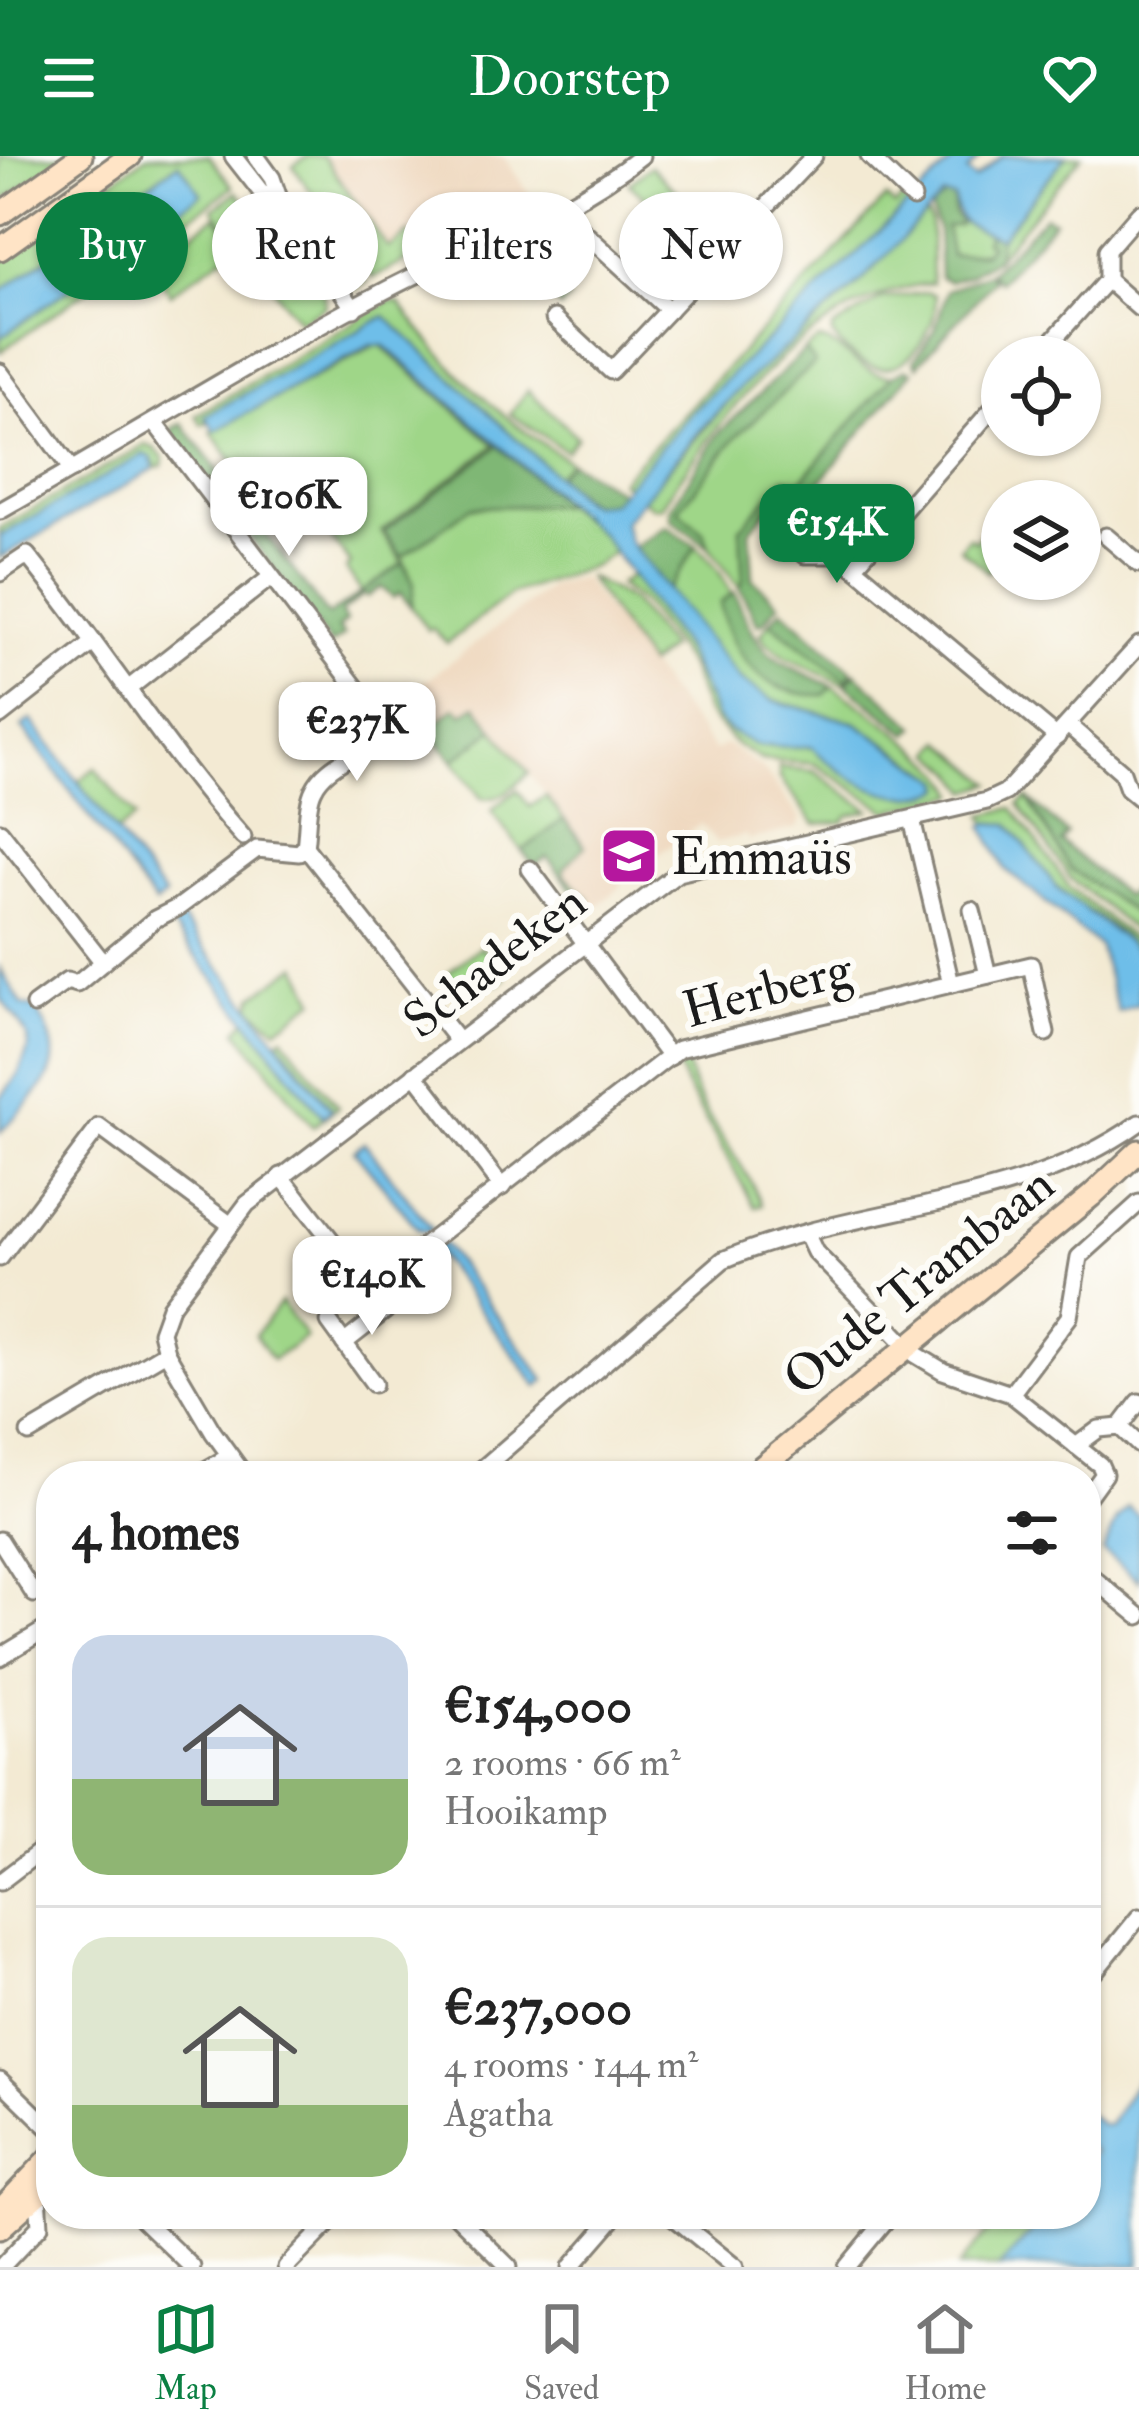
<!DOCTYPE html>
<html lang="en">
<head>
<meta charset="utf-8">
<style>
	:root { --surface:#fff; --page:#f2f2f2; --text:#222; --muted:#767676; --line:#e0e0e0; --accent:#0b8043 }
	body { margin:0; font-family:"IM FELL Double Pica",serif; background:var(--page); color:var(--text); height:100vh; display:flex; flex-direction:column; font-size:45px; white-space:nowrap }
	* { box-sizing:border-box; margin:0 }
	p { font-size:39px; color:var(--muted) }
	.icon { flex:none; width:66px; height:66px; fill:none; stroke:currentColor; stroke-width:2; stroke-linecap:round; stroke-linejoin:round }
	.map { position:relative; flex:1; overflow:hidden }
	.side { position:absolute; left:36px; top:1305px; width:1065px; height:768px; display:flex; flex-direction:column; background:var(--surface); border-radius:48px; box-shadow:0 3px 9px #0004 }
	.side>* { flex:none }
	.hud { position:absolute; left:36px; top:36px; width:1068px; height:108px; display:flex; gap:24px }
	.buttons { position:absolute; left:981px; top:180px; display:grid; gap:24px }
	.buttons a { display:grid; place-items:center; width:120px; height:120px; border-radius:50%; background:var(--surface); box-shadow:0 3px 9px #0004; font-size:60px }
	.price { position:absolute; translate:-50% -102px; padding:0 27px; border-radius:24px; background:#fff; color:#222; font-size:39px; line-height:78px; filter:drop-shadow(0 3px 6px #0008) }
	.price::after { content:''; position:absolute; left:50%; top:72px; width:36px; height:27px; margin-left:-18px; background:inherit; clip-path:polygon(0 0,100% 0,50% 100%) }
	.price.selected { background:var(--accent); color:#fff }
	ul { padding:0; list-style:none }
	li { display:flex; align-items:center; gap:36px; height:300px; padding:0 36px }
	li+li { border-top:3px solid var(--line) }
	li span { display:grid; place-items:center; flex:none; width:336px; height:240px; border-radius:36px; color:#555 }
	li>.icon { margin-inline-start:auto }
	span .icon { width:144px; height:144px; fill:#fffc; stroke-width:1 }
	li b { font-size:51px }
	h2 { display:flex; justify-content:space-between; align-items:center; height:144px; padding:0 36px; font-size:51px }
	.chip { padding:0 42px; border-radius:54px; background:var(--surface); box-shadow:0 3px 9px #0004; font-size:42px; line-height:108px }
	.chip.selected { background:var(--accent); color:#fff }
	header { display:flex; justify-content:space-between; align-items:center; height:156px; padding:0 36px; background:var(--accent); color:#fff; font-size:54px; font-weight:600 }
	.tab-bar { display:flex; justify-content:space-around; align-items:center; height:168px; border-top:3px solid var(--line); background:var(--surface); font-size:33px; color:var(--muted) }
	.tab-bar a { display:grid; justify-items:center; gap:6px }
	.tab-bar .selected { color:var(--accent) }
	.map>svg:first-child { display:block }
</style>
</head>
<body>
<header><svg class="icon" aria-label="menu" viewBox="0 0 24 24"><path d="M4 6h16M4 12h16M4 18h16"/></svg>Doorstep<svg class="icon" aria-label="heart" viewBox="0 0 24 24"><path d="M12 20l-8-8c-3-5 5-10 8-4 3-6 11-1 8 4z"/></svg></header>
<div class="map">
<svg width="1139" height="2111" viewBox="0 0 1139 2111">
	<rect width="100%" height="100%" fill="#fdfcf7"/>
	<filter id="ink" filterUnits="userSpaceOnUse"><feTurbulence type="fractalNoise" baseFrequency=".00833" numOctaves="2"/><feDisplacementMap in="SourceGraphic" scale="24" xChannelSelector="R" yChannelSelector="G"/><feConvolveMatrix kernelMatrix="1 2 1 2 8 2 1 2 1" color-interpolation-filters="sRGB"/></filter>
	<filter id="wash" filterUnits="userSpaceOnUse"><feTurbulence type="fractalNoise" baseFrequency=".004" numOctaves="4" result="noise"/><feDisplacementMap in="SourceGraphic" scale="48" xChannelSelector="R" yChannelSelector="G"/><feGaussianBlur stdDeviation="2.7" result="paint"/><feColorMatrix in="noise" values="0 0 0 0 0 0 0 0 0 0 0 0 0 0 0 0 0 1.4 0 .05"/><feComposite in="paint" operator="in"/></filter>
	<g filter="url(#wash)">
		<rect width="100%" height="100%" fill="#f3ead3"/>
		<g fill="#eed6bb">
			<path d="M323,0H503L530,39L460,67L452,56L414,83L388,92Z"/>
			<path d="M582,422L715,595L726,588L764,614L801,663L797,672L748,684L746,679L716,686L701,668L623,724L619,733L596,751L565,719L566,707L585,690L476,549L462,559L456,552L435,568L411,536L551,430Z"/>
		</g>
		<g fill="#9fd688" stroke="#5e7952" stroke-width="3">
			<path d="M0,0H66L0,47Z"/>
			<path d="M147,0H209L233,31L0,196V182L200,38L178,7L0,136V104Z"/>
			<path d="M307,0H323L388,92L409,77L415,83L452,56L461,67L514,46L520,54L455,80L373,122L293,10Z"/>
			<path d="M1066,0H1082L997,102L1000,82Z"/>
			<path d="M651,10L685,44L668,63L629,27Z"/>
			<path d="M237,36L279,85L251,106L213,53Z"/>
			<path d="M886,42L895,50L903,42L912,46L695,253L627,330L620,325Z"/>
			<path d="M925,57L931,65L932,127C811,142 723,255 661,351H653L642,343L745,227L863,124Z"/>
			<path d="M319,59L367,125L354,133C334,118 317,90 306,67Z"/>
			<path d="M216,60L238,90L170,138L149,107Z"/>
			<path d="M960,65L988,77L989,95L951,99L946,70L959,69Z"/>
			<path d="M282,88L324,138L325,150L299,165L254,109Z"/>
			<path d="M928,136L935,139C937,155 932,170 923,184C894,229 861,214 832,179V173L881,143Z"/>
			<path d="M390,145L399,146C452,218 495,258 570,306L556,320L385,160L205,261L207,267L202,269L196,259Z"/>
			<path d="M818,184C846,188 857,218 892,220L801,325L740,371L743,425L739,431L709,391L704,377L678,354L736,281L814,207L805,194Z"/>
			<path d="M379,188L495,289L381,375L403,407L362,437L346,413L351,408L300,342L273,360L211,276Z"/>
			<path d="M528,234L577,281L566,295L510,258Z"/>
			<path d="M145,289L154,292L164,303L162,310L154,313L155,309L0,380V372Z"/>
			<path d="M564,349L602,379L614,396L594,410L511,438L447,487L432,472L428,474L411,451L414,428L402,401L471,351Z"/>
			<path d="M1002,355V399L988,416L960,392L969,381L975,385Z"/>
			<path d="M696,390C733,423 736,456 761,495C773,513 805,527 823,539L832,530C860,548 951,610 957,638L888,655L815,608L762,604L735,588L707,557L689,511L677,493L642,447L619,429L632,418L685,493L717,562L758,590L812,591C847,623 865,632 912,640L936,620L856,567L772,544L754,535L728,513L668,434Z"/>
			<path d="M587,420L630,444L670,492L648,509Z"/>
			<path d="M770,466L846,524L844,528L787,502L765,486L761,478Z"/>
			<path d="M494,573L529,617C514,629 501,646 481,642L453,605Z"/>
			<path d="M943,585L992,627L969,635L955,615L933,596Z"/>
			<path d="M779,611L814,615L870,654L847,660L843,666L815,668L780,622Z"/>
			<path d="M95,612L135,662L117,676L78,625Z"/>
			<path d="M517,634L530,651L546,640L564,663L522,695L491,655Z"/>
			<path d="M1027,641C1058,698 1084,726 1139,760V779L1070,722L1019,648Z"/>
			<path d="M1013,652L1070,732L1137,786L1139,798C1117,769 1082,754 1056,730C1034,711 1017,687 996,667H987L983,659Z"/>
			<path d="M481,790L506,822L498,828L450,822L446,818Z"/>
			<path d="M298,809L315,844L277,873L251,851L254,840Z"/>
			<path d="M246,864L323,961L332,953L278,884L283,880L338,951L313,971L237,874Z"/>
			<path d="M686,906C698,960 741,998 762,1049L755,1051L686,930L677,910Z"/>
			<path d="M281,1146L306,1181L272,1204L255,1179Z"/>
			<path d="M1003,2058H1047L1000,2111H958Z"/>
		</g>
		<g fill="#7fb774" stroke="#4e6a48" stroke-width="3">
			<path d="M948,38L954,42V58L960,65L959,69L946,71L951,99L984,97L990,89L985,85L988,77L1000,82L997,102L969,119L949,125L940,121L938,72L930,52Z"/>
			<path d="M1045,60L1054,65L1000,126L990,116Z"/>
			<path d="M562,70L564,76L534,109L569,142L560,152L518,100L515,91Z"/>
			<path d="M988,117L994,124L917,210L914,205L935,174L947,134Z"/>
			<path d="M805,194L815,207L736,281L678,354L704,377L709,391L671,363L670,353L717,279Z"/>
			<path d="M907,213L912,216L789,363L772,348L750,374L753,423L779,447L765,465L758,468L739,431L743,425L740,372L785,322L801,325L892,220Z"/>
			<path d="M182,267L328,460L403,407L414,428L411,451L400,437L393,442L381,431L367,441L364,438L341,456L346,465L338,472L344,480L331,489L172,278V273Z"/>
			<path d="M498,290L564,349L471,351L402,401L384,375Z"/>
			<path d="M570,306L622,336L611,347L590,348L556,320Z"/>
			<path d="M666,370L696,390L668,434L634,391Z"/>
			<path d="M734,436C765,506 765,499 832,530L824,539C765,541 731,502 720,447Z"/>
			<path d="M782,453L853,516L846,524L770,466Z"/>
			<path d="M856,517L916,571L909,578L846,529Z"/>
			<path d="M409,535L435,568L456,551L463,558L476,549L494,573L453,605L403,540Z"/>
			<path d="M1027,641L1067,678L1061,686L1125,740L1132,734L1139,740V760L1070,713Z"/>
			<path d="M564,663L585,690L564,712L565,719L590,744L580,752L585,765L581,767L571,749L579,742L547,701L534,710L522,695Z"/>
		</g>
		<g fill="#6ebee9" stroke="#456d82" stroke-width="3">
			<path d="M958,0H981L967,16L975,23L1002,0H1066L1000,82C970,69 959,74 954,42L943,40L863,124L745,227L698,276L624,366L629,385L740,524L772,544L856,567L942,625L944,632C896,655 846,623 811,591L758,590L729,575L717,562L685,493L602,379L385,190L371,189L215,275L205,260L385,160L580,342L590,348L611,347L695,253Z"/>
			<path d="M179,7L201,38L0,182V136Z"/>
			<path d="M144,298L152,302L154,313L0,402V380Z"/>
			<path d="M31,564L165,740L155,748L22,571Z"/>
			<path d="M987,667L1009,668L1058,733L1133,790L1139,798V848L1118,856L1099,790L1005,713L983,670Z"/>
			<path d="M177,757L332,954L323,961L168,765Z"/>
			<path d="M0,812L22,849L35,852C76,913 42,930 0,977V942L18,919L28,893L27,880L19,866L0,842Z"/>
			<path d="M364,986L432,1073L429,1076L418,1073L354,995Z"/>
			<path d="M443,1087L545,1224L538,1231L434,1093Z"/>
			<path d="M1128,1351L1139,1360V1425L1103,1395L1117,1364Z"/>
			<path d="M1139,1921V2109L1000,2111L1047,2058H1086V2008L1095,1995L1086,1988V1956L1102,1969H1109Z"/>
		</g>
	</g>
	<g filter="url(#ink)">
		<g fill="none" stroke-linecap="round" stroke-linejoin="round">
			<defs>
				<g id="street">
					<path d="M233,0L262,37L281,48"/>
					<path d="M256,0L272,22L281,48L354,153"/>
					<path d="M869,0L913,42"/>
					<path d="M567,49L576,69L669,154"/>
					<path d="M1107,124V94L1139,57"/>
					<path d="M554,162L611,215L814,0"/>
					<path d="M1038,201L1107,124L1139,152"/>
					<path d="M0,216L72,314"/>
					<path d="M1002,242L854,411L1057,581"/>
					<path d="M155,267L383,567C373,598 328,603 314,633C306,648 308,673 305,691"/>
					<path d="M0,355C130,281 258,201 390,132C474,88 566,61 641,0"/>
					<path d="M1106,380L1139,408"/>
					<path d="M805,399H842L854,411"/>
					<path d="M0,417L27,399C102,491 164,592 243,681"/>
					<path d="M128,533L271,421"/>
					<path d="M0,560L93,487"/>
					<path d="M1068,569L1122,616L1128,633L1139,642"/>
					<path d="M912,663L951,828"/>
					<path d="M0,675L102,805"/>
					<path d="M305,691L458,885"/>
					<path d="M530,713L670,901"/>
					<path d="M972,754L988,819"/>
					<path d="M34,849L67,825L77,828L155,763L179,751L257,693L299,697L305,691"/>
					<path d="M415,918L502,1031"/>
					<path d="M281,1020L386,1154L344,1187"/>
					<path d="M806,1077L815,1096L915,1198L943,1215L1011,1238L1100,1309L1104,1318L1086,1343"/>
					<path d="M0,1102L99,971L231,1069"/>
					<path d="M380,1146L418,1116L424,1090L679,893L1031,809L1046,877"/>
					<path d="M329,1166L374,1228"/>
					<path d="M1011,1238L1069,1161L1079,1101L1139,1047"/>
					<path d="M1120,1271L1139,1246"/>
					<path d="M29,1277L166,1196"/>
					<path d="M1076,1290L1099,1273L1120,1271L1139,1289"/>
					<path d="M195,1320L228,1301"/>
					<path d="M245,1320L213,1276L166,1196L161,1176L170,1151L247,1048L678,717L987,645L1006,636L1139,489"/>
					<path d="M474,1320L723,1104C858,1047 1016,1055 1139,967"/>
					<path d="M0,1384L34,1438L51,1429"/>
					<path d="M1086,1416L1139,1460"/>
					<path d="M0,1501L51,1470"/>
					<path d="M0,1726L51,1687"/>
					<path d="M1086,1826L1139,1761"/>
					<path d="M0,1924L51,1974"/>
					<path d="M137,2058L192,2111"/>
					<path d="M455,2058L509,2111"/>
					<path d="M670,2058L735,2111"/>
					<path d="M1,2111L40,2070L38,2038"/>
					<path d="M286,2111L338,2058"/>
					<path d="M571,2111L617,2058"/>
					<path d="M847,2111L891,2058"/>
				</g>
				<g id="secondary">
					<path d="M0,58L81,0"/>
					<path d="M0,93L130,0"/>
					<path d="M751,1320L1091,1040L1139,995"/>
					<path d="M0,2055L51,2001"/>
					<path d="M0,2072L51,2026"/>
				</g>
			</defs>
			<use href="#street" stroke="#888378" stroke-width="21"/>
			<use href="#secondary" stroke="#888378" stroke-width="27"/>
			<use href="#street" stroke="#fff" stroke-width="15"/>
			<use href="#secondary" stroke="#ffe4c6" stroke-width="21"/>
		</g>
	</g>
	<defs>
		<symbol id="school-square" viewBox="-11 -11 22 22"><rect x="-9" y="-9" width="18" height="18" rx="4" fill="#b5179e" stroke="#fdfcf7"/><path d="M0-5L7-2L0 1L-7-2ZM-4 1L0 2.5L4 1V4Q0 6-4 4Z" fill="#fff"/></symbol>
	</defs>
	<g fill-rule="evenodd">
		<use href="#school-square" x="596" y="667" width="66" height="66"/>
	</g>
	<g text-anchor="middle" stroke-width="12" stroke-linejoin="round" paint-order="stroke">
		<g font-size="51" fill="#1c1c1c" stroke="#fdfcf7" text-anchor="start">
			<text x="671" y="718">Emmaüs</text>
		</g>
		<g font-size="51" fill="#1c1c1c" stroke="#fdfcf7">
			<text transform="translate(494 804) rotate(-38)" y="18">Schadeken</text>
			<text transform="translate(767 832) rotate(-15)" y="18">Herberg</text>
			<text transform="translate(918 1124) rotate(-39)" y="18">Oude Trambaan</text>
		</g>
	</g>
</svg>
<div class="buttons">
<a><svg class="icon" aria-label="locate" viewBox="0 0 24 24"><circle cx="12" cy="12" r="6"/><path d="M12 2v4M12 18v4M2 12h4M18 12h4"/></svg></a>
<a><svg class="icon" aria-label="layers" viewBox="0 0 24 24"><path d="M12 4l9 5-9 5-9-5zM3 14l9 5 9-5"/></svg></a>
</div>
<b class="price" style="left:289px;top:403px">€106K</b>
<b class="price selected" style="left:837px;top:430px">€154K</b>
<b class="price" style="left:357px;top:628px">€237K</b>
<b class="price" style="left:372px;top:1182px">€140K</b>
<div class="hud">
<a class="chip selected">Buy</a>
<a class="chip">Rent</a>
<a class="chip">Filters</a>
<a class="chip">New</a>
</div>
<section class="side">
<h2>4 homes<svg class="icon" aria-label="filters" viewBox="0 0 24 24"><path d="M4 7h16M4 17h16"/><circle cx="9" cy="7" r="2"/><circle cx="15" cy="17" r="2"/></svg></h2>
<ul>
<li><span style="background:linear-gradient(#c9d6e8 60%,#8fb573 0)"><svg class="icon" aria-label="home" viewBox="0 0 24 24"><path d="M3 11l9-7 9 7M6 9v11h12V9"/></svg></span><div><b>€154,000</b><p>2 rooms · 66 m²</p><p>Hooikamp</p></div></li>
<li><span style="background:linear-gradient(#dfe7d0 70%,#8fb573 0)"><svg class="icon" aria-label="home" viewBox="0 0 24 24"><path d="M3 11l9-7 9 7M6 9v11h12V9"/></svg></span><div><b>€237,000</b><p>4 rooms · 144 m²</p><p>Agatha</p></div></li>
</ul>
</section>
</div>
<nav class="tab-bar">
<a class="selected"><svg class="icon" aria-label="map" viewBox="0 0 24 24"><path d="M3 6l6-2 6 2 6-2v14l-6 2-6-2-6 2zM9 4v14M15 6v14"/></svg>Map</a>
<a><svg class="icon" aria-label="saved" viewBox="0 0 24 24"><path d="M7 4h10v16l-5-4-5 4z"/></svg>Saved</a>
<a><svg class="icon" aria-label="home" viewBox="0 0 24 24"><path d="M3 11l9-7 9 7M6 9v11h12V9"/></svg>Home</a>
</nav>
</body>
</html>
